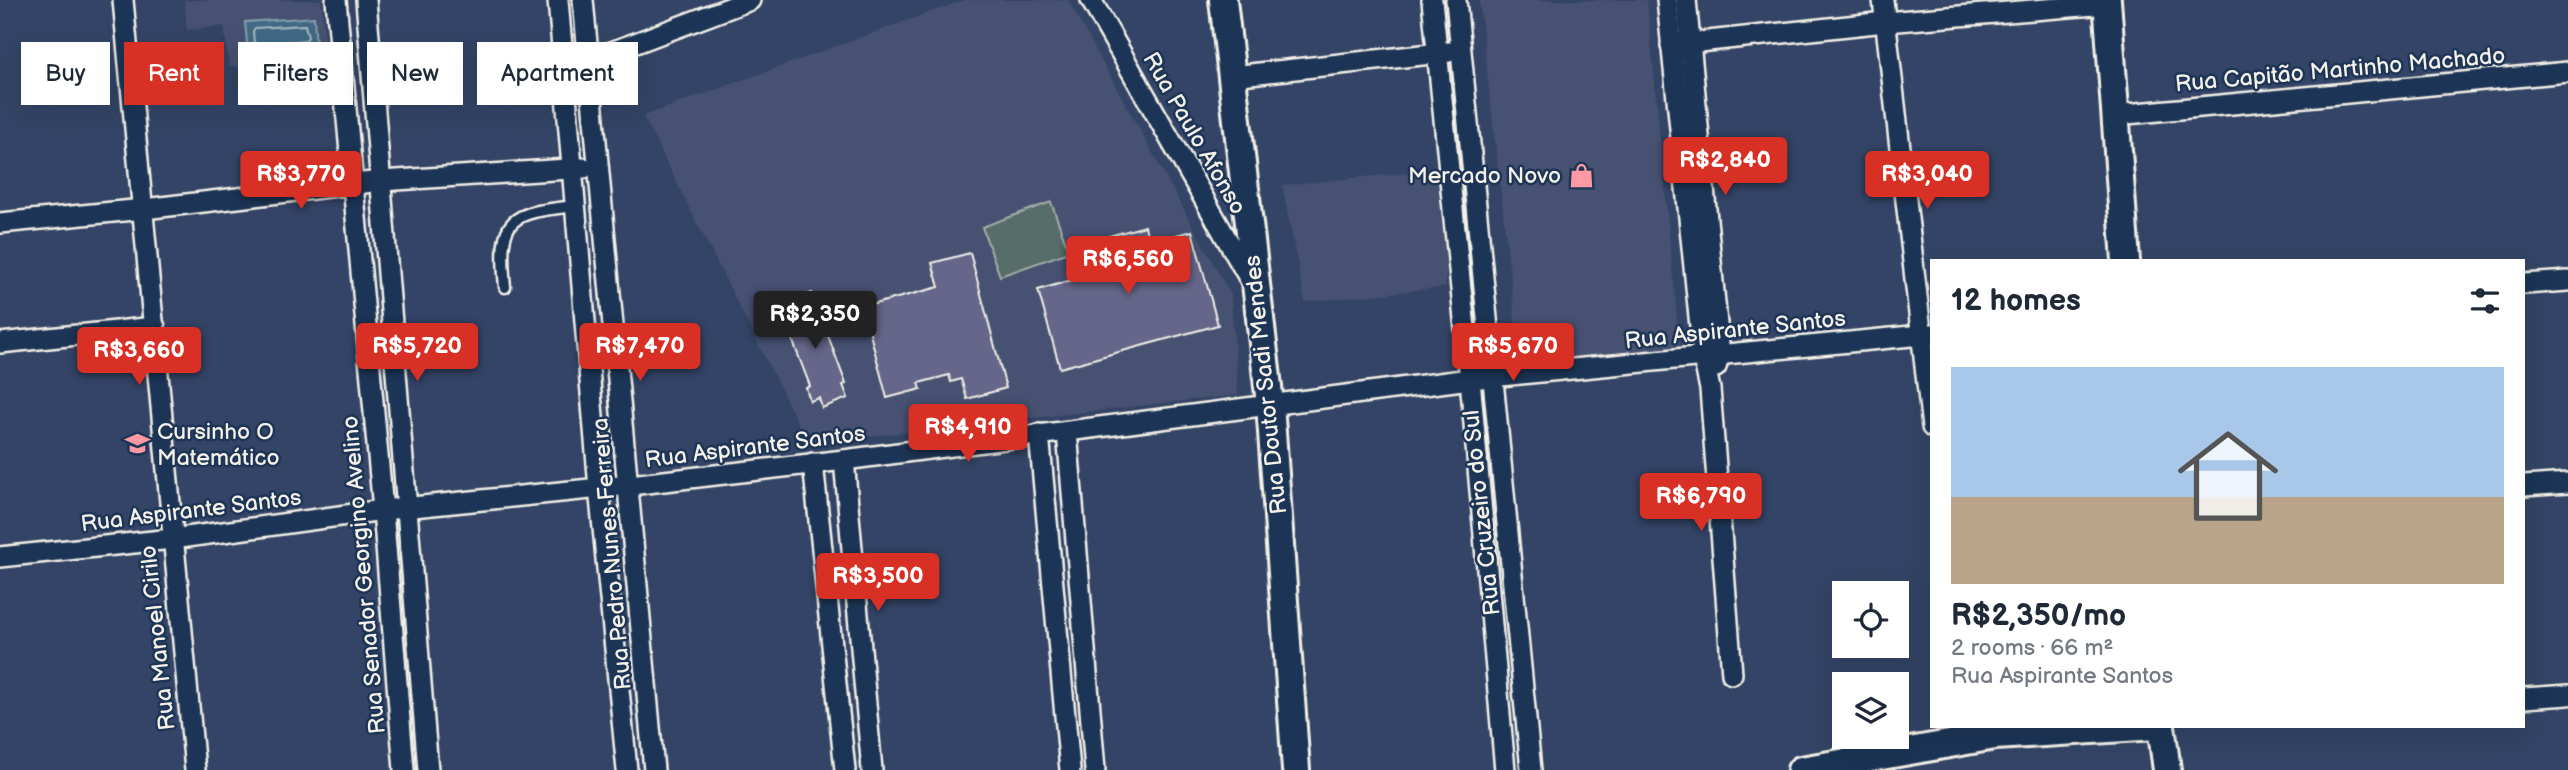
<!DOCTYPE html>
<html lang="en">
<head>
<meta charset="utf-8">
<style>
	:root { --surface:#fff; --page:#f6f6f7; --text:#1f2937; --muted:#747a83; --line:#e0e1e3; --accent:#d93025 }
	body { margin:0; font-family:"Balsamiq Sans",sans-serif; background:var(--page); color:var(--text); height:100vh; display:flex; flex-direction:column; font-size:26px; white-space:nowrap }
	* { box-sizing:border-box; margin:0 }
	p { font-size:23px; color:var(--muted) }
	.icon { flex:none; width:38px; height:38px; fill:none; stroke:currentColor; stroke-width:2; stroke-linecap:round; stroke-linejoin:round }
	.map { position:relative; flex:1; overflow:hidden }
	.side { position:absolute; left:1930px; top:259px; width:595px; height:469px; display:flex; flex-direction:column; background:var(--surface); border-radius:0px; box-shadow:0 7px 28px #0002 }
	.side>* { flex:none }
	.banner { position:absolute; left:21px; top:42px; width:665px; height:63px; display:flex; gap:14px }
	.buttons { position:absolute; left:1832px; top:581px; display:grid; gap:14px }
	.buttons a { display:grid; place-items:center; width:77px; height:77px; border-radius:0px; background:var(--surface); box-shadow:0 7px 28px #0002; font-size:35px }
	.price { position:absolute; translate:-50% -60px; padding:0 16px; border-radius:7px; background:var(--accent); color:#fff; font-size:23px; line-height:46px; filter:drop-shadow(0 2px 4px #0008) }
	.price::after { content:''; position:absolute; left:50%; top:42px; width:21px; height:16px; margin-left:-10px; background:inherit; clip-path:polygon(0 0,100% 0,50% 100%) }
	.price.current { background:#222; color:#fff }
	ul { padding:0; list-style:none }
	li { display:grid; align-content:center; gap:14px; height:371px; padding:0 21px }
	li+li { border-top:2px solid var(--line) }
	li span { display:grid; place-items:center; height:217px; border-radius:0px; color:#555 }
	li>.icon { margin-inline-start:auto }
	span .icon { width:126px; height:126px; fill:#fffc; stroke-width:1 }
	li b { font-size:30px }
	h2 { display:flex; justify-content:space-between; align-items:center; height:84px; padding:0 21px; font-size:30px }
	.tag { padding:0 24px; border-radius:0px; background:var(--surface); box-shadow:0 7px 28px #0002; font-size:24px; line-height:63px }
	.tag.current { background:var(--accent); color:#fff }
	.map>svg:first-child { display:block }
</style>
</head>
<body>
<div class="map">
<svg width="2568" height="770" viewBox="0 0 2568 770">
	<rect width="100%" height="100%" fill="#346"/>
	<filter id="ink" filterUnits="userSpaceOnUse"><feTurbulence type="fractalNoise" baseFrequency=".0143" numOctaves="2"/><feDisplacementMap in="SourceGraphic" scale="14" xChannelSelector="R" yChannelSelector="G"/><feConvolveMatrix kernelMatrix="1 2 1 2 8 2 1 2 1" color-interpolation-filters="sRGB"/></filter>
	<g filter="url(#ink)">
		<g fill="#465172">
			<path d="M184,0H321L327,57L229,67L224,26L187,30Z"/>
			<path d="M964,0H1068L1231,295L1238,395L808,443L643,116Z"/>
			<path d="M1479,0H1647L1680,350L1571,367L1520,363Z"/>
			<path d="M1436,170L1446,256V287L1305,302L1282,185Z"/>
		</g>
		<path fill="#566d69" stroke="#a5afa8" stroke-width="2" d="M1051,202L1069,252L1000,276L982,227Z"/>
		<path fill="#3f6b85" stroke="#87a1ad" stroke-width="2" d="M314,17L316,47L248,53L245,22Z"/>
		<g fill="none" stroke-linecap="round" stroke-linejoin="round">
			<path stroke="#acbbc0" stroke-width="2" d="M305,25L308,37L306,40L258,45L254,43L253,31L255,28Z"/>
		</g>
		<g fill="#656689" stroke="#f4f1e8" stroke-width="2">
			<path d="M1145,226L1149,242L1192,231L1218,325L1060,368L1038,290L1079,278L1070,247Z"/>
			<path d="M970,253L1006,388L967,399L961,379L951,382L949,375L919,383L921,389L887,398L863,307L939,287L932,263Z"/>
			<path d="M812,293L846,384L843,385L848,398L822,408L819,398L810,401L806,388L810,386L779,305Z"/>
		</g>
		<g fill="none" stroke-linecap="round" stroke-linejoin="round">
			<defs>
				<path id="lane" d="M505,287C498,216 509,213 576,206"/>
				<g id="street">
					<path d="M123,0L195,770"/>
					<path d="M336,0L383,510L404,770"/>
					<path d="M366,0L428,770"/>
					<path d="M558,0L599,488L627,770"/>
					<path d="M583,0L654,770"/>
					<path d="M1091,0L1253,285"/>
					<path d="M1432,0L1470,379L1505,770"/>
					<path d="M1456,0L1531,770"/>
					<path d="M1667,0L1703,356L1710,389L1732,674"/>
					<path d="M1686,0L1720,355L1716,367"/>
					<path d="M1883,0L1932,427"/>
					<path d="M1671,45L1885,22L2107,4"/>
					<path d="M577,65L750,0"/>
					<path d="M1232,76L1449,52"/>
					<path d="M2116,115L2568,72"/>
					<path d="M0,223L144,209L381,181L584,168"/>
					<path d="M2524,284L2568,281"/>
					<path d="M0,343L155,327"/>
					<path d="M1067,432L1095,770"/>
					<path d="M1039,434L1070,770"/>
					<path d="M844,460L872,770"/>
					<path d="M813,463L845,770"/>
					<path d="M2524,486L2568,483"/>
					<path d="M0,557L172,539L383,510L630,485L844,460L1470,379L1932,334"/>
					<path d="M2524,698L2568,695"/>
				</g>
				<g id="secondary">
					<path d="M1223,0L1270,404L1296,770"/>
					<path d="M2107,0L2126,261"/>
					<path d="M2161,726L2167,770"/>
					<path d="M1801,770L1995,736L2157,726"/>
				</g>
			</defs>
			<use href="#lane" stroke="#f4f1e8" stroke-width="15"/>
			<use href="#street" stroke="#f4f1e8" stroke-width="24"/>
			<use href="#secondary" stroke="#f4f1e8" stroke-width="32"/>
			<use href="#lane" stroke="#1d3557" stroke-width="10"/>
			<use href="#street" stroke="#1d3557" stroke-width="19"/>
			<use href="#secondary" stroke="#1d3557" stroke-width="26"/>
		</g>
	</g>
	<defs>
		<symbol id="shop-bare" viewBox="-9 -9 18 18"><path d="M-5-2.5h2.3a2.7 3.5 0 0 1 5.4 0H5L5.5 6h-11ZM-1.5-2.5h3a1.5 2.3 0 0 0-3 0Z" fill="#ff9aa2" stroke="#1d3557" stroke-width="2.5" paint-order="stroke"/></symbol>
		<symbol id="school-bare" viewBox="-9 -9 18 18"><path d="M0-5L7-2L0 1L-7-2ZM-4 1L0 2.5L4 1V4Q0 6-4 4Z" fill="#ff9aa2" stroke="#1d3557" stroke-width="2.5" paint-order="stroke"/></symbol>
	</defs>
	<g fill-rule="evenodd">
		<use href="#shop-bare" x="1564" y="158" width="35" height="35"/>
		<use href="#school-bare" x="120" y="426" width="35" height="35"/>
	</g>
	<g text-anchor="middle" stroke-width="5" stroke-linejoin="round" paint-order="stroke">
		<g font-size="23" fill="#f4f1e8" stroke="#1d3557">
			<text transform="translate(2340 69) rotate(-5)" y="8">Rua Capitão Martinho Machado</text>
			<text transform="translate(1195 133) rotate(60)" y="8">Rua Paulo Afonso</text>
			<text transform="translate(1735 329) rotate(-6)" y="8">Rua Aspirante Santos</text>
			<text transform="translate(1265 385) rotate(-96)" y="8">Rua Doutor Sadi Mendes</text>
			<text transform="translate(755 446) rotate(-7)" y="8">Rua Aspirante Santos</text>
			<text transform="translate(191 510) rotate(-7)" y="8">Rua Aspirante Santos</text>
			<text transform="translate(1481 513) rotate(-96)" y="8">Rua Cruzeiro do Sul</text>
			<text transform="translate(611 554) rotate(-95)" y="8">Rua Pedro Nunes Ferreira</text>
			<text transform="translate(363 575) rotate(-95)" y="8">Rua Senador Georgino Avelino</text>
			<text transform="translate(157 638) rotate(-96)" y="8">Rua Manoel Cirilo</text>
		</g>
		<g font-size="23" fill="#f4f1e8" stroke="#1d3557" text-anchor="end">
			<text x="1561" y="183">Mercado Novo</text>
			<text x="157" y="439" text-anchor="start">Cursinho O<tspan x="157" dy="26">Matemático</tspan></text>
		</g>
	</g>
</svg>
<div class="buttons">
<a><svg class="icon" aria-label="locate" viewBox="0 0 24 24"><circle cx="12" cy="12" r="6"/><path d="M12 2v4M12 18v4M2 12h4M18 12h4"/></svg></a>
<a><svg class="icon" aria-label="layers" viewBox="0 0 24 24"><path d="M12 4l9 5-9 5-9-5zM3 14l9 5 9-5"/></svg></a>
</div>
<b class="price" style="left:1725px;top:197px">R$2,840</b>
<b class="price" style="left:301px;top:211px">R$3,770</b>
<b class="price" style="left:1927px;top:211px">R$3,040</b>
<b class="price" style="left:1128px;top:296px">R$6,560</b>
<b class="price current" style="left:815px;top:351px">R$2,350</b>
<b class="price" style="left:417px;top:383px">R$5,720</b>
<b class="price" style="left:640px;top:383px">R$7,470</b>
<b class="price" style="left:1513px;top:383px">R$5,670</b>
<b class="price" style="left:139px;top:387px">R$3,660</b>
<b class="price" style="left:968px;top:464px">R$4,910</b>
<b class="price" style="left:1701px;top:533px">R$6,790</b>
<b class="price" style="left:878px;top:613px">R$3,500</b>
<div class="banner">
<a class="tag">Buy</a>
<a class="tag current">Rent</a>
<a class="tag">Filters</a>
<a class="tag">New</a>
<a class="tag">Apartment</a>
</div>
<section class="side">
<h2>12 homes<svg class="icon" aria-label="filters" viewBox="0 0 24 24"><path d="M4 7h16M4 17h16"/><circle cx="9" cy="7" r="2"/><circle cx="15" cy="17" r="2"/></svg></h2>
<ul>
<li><span style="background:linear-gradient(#a9c7e8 60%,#b9a48a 0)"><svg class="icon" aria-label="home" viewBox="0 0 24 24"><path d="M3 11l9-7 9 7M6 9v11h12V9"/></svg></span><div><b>R$2,350/mo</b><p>2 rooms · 66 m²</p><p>Rua Aspirante Santos</p></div></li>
</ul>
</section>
</div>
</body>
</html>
